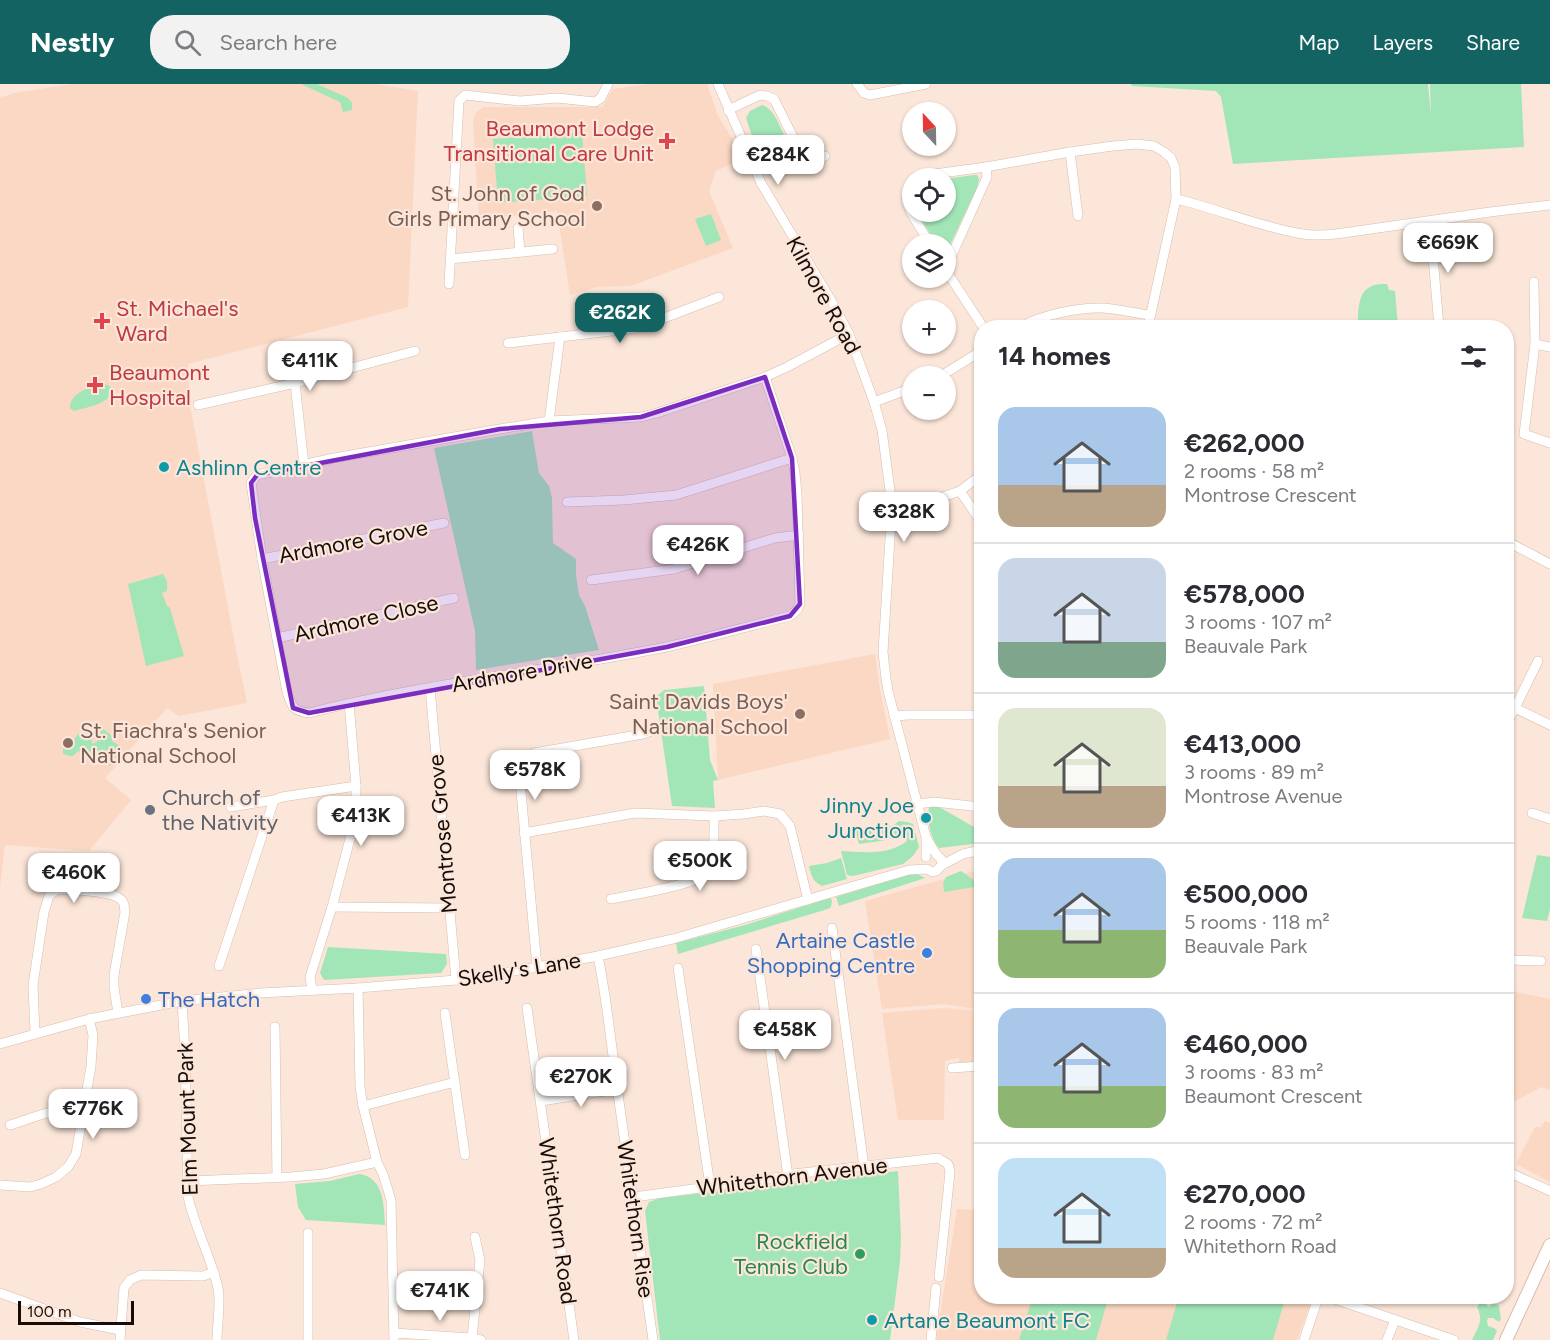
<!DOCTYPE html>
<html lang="en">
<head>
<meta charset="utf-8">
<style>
	:root { --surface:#fff; --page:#f2f2f3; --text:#2b2b33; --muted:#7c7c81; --line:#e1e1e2; --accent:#136362 }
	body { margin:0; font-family:Figtree,sans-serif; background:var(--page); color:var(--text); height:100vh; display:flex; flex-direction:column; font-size:22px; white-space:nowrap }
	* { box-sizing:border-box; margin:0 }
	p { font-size:20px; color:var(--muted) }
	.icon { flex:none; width:33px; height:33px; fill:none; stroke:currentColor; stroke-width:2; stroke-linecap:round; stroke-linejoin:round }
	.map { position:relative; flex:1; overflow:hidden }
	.side { position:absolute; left:974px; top:236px; width:540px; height:984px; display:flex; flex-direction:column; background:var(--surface); border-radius:24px; box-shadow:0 2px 4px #0004 }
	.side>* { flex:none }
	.needle { width:39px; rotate:338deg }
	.fabs { position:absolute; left:902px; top:18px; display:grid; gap:12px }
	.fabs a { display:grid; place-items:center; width:54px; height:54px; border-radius:50%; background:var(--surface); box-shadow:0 2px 4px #0004; font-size:30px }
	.scale { position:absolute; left:18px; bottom:15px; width:116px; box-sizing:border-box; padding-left:6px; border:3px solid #160d08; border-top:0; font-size:16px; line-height:21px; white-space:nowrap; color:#160d08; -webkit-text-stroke:4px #fce6d9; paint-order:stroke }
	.price { position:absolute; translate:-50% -51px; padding:0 14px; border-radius:12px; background:#fff; color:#222; font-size:20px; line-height:39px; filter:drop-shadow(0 2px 3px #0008) }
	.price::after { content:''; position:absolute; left:50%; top:36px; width:18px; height:14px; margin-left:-9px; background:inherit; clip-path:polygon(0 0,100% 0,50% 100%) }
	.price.on { background:var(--accent); color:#fff }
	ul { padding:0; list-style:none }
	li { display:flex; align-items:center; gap:18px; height:150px; padding:0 24px }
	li+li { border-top:2px solid var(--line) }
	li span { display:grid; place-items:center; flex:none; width:168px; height:120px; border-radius:18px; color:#555 }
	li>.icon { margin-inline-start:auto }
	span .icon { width:72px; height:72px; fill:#fffc; stroke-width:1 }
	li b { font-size:26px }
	h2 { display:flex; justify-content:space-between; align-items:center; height:72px; padding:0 24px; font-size:26px }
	header { display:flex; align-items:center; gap:36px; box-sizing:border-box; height:84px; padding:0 30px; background:var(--accent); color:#fff }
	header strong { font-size:28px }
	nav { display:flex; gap:33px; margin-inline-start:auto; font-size:21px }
	.search { width:420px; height:54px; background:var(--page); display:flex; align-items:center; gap:15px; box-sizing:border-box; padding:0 21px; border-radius:24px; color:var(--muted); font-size:22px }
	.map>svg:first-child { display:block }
</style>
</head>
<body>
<header>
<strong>Nestly</strong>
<div class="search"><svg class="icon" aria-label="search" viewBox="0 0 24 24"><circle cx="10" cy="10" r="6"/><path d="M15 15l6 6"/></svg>Search here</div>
<nav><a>Map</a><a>Layers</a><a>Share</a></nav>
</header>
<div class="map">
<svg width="1550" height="1256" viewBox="0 0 1550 1256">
	<rect width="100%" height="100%" fill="#fce6d9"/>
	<g fill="#fad8c4">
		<path d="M72,0H376L418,7L408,223L188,280L190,321L236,566L247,619L179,632L167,624L105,694L131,716L89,767L5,761L0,803V14L14,9Z"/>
		<path d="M648,0H707L718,32L732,54L741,75L716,87L709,107L733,164L631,202L596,203L570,211L557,127L479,136L473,37L476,28L484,23H602L613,5Z"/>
		<path d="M875,570L880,605L890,655L718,696L713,600Z"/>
		<path d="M981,785V926L944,920L882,925L865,817Z"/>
		<path d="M1506,906L1550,915V1006L1541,1003L1506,1022Z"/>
		<path d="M944,924L981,927V980L960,981L959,974L945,977L944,1036H898L882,929Z"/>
		<path d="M1545,1037L1550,1039V1098L1516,1080L1535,1043H1541Z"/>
		<path d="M981,1121V1212H1313L1297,1256H936L957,1125L980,1126Z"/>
	</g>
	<g fill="#a2e6b8">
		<path d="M301,0H317L348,14L352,19V26L343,28L340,18Z"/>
		<path d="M1131,0H1428L1431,32L1430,0H1521L1524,63L1233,80L1221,13L1216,7L1132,2Z"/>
		<path d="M762,21C774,25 778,39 784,50L756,64L746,34L750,27Z"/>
		<path d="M582,48L587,112L498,119L493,55Z"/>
		<path d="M974,91H977L979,95L977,104L950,161L945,167V160H937L916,128H945V95Z"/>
		<path d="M711,130L721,156L706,162L695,135Z"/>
		<path d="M1387,200L1389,206L1395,207L1398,243H1358C1358,230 1357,207 1372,202C1376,200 1383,200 1387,200Z"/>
		<path d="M105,300L111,303C114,320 87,323 74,327L70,324C70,308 91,302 105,300Z"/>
		<path d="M532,347L539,389L549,402L552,414L553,459L576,475V491L579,511L585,522L599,566L476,586L475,547L434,364Z"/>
		<path d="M163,490L167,497V507L162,509L167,522L170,524L184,572L146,582L128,500Z"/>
		<path d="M704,602L710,676L718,696L713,697L715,724L672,722L656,613L664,606Z"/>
		<path d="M102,644L112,652V657L120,662L119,665L116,668L118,674L115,679L109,682L112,672L104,679H98L93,669L82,670L78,667C70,675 73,672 63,670V663L67,660L73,661L75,654L79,649L91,650L92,660L97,658Z"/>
		<path d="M934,720L981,747V759L939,764C930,754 927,736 929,723Z"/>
		<path d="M899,737L907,738L913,740L919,763L913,772L903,780L853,792L847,791L841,767C863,768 888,772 907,757L904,751L881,757L859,760L855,746L892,742Z"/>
		<path d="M1537,771L1550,773V825L1547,837L1522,834Z"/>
		<path d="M841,774L847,795L822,802C813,798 811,791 809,782L827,779Z"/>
		<path d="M961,787L981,801V802L944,808L943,799L946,793Z"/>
		<path d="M917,790L925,794L839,822L836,813L907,791Z"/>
		<path d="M830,814L832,816L831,823L828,825L678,870L676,859L745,841Z"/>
		<path d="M328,863L446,870L447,880L441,889L324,896L320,889Z"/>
		<path d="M898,1087L901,1153L900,1178L890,1256H660L645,1127L649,1118L660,1114Z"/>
		<path d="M359,1090C384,1093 384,1121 385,1141L306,1136L298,1123L295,1100L330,1097Z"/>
		<path d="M1033,1212H1109L1096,1256H1019Z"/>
		<path d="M1179,1212H1286L1273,1256H1166Z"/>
		<path d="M1482,1216L1489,1223L1493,1219L1499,1221L1501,1235L1499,1238L1493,1234H1488L1487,1237L1488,1242L1494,1244L1497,1247L1493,1256H1472C1478,1243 1484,1237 1477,1223Z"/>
	</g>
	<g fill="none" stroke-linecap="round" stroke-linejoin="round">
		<defs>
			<g id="minor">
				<path d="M718,0L761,99L832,218L849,250L874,318L882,346L892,422L883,568L886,595L888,607L926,753V773"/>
				<path d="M857,0L864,9L870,11L926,0"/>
				<path d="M728,26L760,11L767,12L774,15L807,81L825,72"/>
				<path d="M1070,68L1078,132"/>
				<path d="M917,94L927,91L986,83L1070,68L1113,62L1137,60L1154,62L1164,68L1171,74L1175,83L1176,115L1148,243"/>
				<path d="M912,103L906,117L911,129L930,160"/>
				<path d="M1176,115C1219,125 1259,143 1303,150C1314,152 1325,151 1336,150L1490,128L1550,121"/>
				<path d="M1430,137L1439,243"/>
				<path d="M518,144L520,168"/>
				<path d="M450,175L553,165"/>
				<path d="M945,178L951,173L987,93L986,83"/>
				<path d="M945,185L983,243"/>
				<path d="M1534,198L1535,260L1524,350L1550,359"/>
				<path d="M449,200L459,17L465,11L520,17L557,14L595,18L601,14L608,0"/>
				<path d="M1021,243C1041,231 1079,223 1103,224C1118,225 1134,229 1150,231"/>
				<path d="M508,259L638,244L719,213"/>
				<path d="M1535,260L1550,263"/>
				<path d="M941,292L981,267"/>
				<path d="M765,293L792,374L795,389L797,410L800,520L797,526L790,532C748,542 708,554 666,563C547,587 426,599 309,629C292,627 292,622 287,608L262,475L251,399L257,391L334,374L500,345L549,337L641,333L657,329L765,293L787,283L849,250"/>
				<path d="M295,299L304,381"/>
				<path d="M874,318L912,304"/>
				<path d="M198,321L295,299L415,267"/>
				<path d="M549,337L560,253"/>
				<path d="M960,407L981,438"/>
				<path d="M567,418L624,416L676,411L792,374"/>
				<path d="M892,422H907L925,419L960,407L981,391"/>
				<path d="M1506,457L1550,480"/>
				<path d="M262,475L444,439"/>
				<path d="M591,496L674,485L775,454L799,451"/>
				<path d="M277,554L454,514"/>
				<path d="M430,604L456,896"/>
				<path d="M1515,624L1538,577"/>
				<path d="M894,632L908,631H981"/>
				<path d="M1506,641L1515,624L1550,641"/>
				<path d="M917,720L934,718L981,723"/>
				<path d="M231,723L274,716L282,713L356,702"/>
				<path d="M1532,729L1550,735"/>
				<path d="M524,749L635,729L714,732L744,730L764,727L780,730L790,742L808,816"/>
				<path d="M927,755L936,770L941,775L942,781"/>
				<path d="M611,815C630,811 700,801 709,787C715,778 714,744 714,732"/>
				<path d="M332,823L449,824"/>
				<path d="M832,844L864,1083"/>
				<path d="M756,865L788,1092"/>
				<path d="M598,872C607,916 611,959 617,1003C629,1087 641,1172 653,1256"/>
				<path d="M1506,876L1541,877"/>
				<path d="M219,882L274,716"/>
				<path d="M537,883L519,686L525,676L534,669L643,650L660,644"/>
				<path d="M678,884L710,1102"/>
				<path d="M358,904L360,1003L363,1022L377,1078L383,1090L391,1116L394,1256"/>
				<path d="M312,906L310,893L332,823L356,732V702L349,619"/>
				<path d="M182,917L185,968L188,1113C195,1144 211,1173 218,1204C221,1219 217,1240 217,1256"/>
				<path d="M527,924L574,1256"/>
				<path d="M445,929L465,1071"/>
				<path d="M275,943L277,1094"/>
				<path d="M35,949L33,901L44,828L49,812L55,807L59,805C72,806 117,806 123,818C125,821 124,825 125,828L114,891V904L118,929"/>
				<path d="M0,960L89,935L182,917L260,909L358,904L456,896L521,886L598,872L673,855L909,786L927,785L932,788L936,787L942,781L963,770L981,766"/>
				<path d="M952,984L981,982"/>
				<path d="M541,1017L617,1005"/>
				<path d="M363,1022L455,998"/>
				<path d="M10,1041C33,1034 59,1022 84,1024"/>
				<path d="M1506,1087L1550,1107"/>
				<path d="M188,1097L290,1093L324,1090L377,1078"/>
				<path d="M0,1101L30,1103L41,1100L56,1093L68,1083L76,1070L91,982L93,951L89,935"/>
				<path d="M634,1113L788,1092L793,1090L938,1074L948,1080L950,1088L939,1193"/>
				<path d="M0,1209L80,1238L120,1246"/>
				<path d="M394,1249L472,1254L481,1256"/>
				<path d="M472,1254L480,1176L475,1153"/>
				<path d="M120,1256L124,1204L130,1196L141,1191L203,1192L214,1188"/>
				<path d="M308,1256V1149"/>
				<path d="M931,1256L936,1204"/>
				<path d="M1304,1256L1316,1220L1320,1213L1326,1212L1454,1256"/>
				<path d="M1387,1256L1395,1236"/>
			</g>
			<path id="major" d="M1506,1256L1550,1161"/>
		</defs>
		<use href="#minor" stroke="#d7bdad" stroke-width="10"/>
		<use href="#major" stroke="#d7bdad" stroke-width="14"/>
		<use href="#minor" stroke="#fff" stroke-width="9"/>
		<use href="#major" stroke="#fff" stroke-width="12"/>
	</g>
	<path fill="#7b2cbf" fill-opacity="0.2" stroke="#7b2cbf" stroke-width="4.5" stroke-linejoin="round" d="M765,293L792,374L800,520L790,532L667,563L309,629L293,624L255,434L251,399L257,391L500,345L641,333Z"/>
	<g fill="#e0444e" stroke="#fce6d9" stroke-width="2">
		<path d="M664 48h6v6h6v6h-6v6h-6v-6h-6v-6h6z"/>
		<path d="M99 228h6v6h6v6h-6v6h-6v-6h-6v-6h6z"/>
		<path d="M92 292h6v6h6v6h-6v6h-6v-6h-6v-6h6z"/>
	</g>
	<g fill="#8d6e63" stroke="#fce6d9" stroke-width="2">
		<circle cx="597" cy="122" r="6"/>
		<circle cx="800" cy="630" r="6"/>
		<circle cx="68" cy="659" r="6"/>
	</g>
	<g fill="#0f9aa8" stroke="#fce6d9" stroke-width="2">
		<circle cx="164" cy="383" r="6"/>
		<circle cx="926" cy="734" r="6"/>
		<circle cx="872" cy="1236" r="6"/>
	</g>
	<circle fill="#6b7280" stroke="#fce6d9" stroke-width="2" cx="150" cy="726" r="6"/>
	<g fill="#3f7fe0" stroke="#fce6d9" stroke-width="2">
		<circle cx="927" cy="869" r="6"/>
		<circle cx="146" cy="915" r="6"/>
	</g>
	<circle fill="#2e9e5b" stroke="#fce6d9" stroke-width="2" cx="860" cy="1170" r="6"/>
	<g text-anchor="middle" stroke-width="4.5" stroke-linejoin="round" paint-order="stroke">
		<g font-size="22" fill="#be3a42" stroke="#fce6d9" text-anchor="start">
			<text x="654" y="52" text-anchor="end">Beaumont Lodge<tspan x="654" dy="25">Transitional Care Unit</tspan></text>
			<text x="116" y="232">St. Michael's<tspan x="116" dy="25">Ward</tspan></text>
			<text x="109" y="296">Beaumont<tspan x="109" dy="25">Hospital</tspan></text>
		</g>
		<g font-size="22" fill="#785e54" stroke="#fce6d9" text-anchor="end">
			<text x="585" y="117">St. John of God<tspan x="585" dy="25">Girls Primary School</tspan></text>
			<text x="788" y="625">Saint Davids Boys'<tspan x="788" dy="25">National School</tspan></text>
			<text x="80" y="654" text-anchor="start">St. Fiachra's Senior<tspan x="80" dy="25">National School</tspan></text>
		</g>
		<g font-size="22" fill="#160d08" stroke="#fce6d9">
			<text transform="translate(824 211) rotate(61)" y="8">Kilmore Road</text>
			<text transform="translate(353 457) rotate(-11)" y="8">Ardmore Grove</text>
			<text transform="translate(366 534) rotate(-13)" y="8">Ardmore Close</text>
			<text transform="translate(522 588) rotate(-10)" y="8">Ardmore Drive</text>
			<text transform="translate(442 750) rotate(-95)" y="8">Montrose Grove</text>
			<text transform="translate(519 885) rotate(-9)" y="8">Skelly's Lane</text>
			<text transform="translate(187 1035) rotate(-92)" y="8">Elm Mount Park</text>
			<text transform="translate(792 1092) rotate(-7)" y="8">Whitethorn Avenue</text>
			<text transform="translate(636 1135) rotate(82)" y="8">Whitethorn Rise</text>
			<text transform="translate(558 1137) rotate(82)" y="8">Whitethorn Road</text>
		</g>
		<g font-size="22" fill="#0d838f" stroke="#fce6d9" text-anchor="start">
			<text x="176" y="391">Ashlinn Centre</text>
			<text x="914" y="729" text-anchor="end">Jinny Joe<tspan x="914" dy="25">Junction</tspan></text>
			<text x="884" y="1244">Artane Beaumont FC</text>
		</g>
		<g font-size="22" fill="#5b616d" stroke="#fce6d9" text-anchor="start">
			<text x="162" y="721">Church of<tspan x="162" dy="25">the Nativity</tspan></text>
		</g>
		<g font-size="22" fill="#366cbe" stroke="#fce6d9" text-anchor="end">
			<text x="915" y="864">Artaine Castle<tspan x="915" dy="25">Shopping Centre</tspan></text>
			<text x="158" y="923" text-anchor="start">The Hatch</text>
		</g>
		<g font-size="22" fill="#27864d" stroke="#fce6d9" text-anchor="end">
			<text x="848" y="1165">Rockfield<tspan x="848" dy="25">Tennis Club</tspan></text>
		</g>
	</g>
</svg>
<div class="fabs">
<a><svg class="needle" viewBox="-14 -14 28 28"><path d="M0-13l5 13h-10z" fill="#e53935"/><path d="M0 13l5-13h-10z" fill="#7c7c81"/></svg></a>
<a><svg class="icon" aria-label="locate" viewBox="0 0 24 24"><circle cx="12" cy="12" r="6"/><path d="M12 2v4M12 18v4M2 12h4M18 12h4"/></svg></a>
<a><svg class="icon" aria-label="layers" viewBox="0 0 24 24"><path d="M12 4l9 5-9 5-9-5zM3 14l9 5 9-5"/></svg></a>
<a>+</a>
<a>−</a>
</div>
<div class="scale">100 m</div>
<b class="price" style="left:778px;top:102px">€284K</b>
<b class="price" style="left:1448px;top:190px">€669K</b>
<b class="price on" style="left:620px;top:260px">€262K</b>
<b class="price" style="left:310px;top:308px">€411K</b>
<b class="price" style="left:904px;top:459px">€328K</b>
<b class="price" style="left:698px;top:492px">€426K</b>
<b class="price" style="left:535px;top:717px">€578K</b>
<b class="price" style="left:361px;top:763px">€413K</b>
<b class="price" style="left:700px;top:808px">€500K</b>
<b class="price" style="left:74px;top:820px">€460K</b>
<b class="price" style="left:785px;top:977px">€458K</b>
<b class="price" style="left:581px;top:1024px">€270K</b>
<b class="price" style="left:93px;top:1056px">€776K</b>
<b class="price" style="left:440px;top:1238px">€741K</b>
<section class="side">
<h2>14 homes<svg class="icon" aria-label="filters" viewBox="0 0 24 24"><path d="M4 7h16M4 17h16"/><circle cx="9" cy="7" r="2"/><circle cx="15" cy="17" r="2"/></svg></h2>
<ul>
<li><span style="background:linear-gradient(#a9c7e8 65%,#b9a48a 0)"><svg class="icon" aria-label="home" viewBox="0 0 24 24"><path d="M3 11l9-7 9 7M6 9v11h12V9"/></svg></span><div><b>€262,000</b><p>2 rooms · 58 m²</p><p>Montrose Crescent</p></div></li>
<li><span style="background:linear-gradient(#c9d6e8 70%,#7fa58c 0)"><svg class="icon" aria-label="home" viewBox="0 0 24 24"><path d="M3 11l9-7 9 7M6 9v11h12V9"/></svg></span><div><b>€578,000</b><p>3 rooms · 107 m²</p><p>Beauvale Park</p></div></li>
<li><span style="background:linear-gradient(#dfe7d0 65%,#b9a48a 0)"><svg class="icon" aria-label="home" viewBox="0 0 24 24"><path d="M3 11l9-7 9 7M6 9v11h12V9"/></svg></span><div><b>€413,000</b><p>3 rooms · 89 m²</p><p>Montrose Avenue</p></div></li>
<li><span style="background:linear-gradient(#a9c7e8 60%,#8fb573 0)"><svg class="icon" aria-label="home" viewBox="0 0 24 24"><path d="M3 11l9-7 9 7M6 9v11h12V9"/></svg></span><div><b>€500,000</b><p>5 rooms · 118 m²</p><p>Beauvale Park</p></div></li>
<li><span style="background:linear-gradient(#a9c7e8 65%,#8fb573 0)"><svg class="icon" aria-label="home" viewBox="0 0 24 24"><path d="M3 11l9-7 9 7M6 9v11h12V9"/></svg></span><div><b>€460,000</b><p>3 rooms · 83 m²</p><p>Beaumont Crescent</p></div></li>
<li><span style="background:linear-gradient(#bfe0f5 75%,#b9a48a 0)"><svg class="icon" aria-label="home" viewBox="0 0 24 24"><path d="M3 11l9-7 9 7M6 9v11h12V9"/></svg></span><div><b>€270,000</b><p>2 rooms · 72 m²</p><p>Whitethorn Road</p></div></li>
</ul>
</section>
</div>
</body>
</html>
